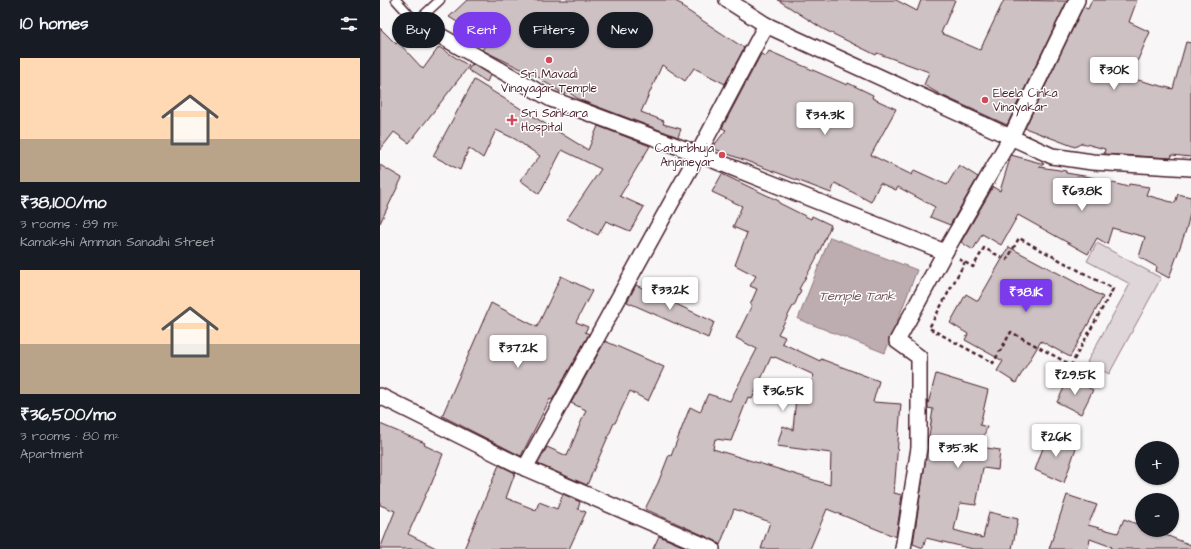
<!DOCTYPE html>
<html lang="en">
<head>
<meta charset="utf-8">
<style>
	:root { --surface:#171b24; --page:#242831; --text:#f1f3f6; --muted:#9ea1a6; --accent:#7c3aed }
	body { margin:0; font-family:"Architects Daughter",sans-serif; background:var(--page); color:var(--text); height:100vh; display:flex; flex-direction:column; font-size:15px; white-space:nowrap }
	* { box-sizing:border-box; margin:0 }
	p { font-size:13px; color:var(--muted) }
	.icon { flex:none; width:22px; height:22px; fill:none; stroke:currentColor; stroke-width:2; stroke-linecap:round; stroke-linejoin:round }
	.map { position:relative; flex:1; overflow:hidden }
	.panel { display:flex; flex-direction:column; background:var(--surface); width:380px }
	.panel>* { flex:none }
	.guide { position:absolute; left:12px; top:12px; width:380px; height:36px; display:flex; gap:8px }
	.controls { position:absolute; left:755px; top:441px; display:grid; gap:8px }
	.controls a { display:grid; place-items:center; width:44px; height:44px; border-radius:50%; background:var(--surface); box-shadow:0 1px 3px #0004; font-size:20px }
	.price { position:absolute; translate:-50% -34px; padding:0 9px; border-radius:4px; background:#fff; color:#222; font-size:13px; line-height:26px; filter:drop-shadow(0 1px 2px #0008) }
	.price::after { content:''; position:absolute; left:50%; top:24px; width:12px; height:9px; margin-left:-6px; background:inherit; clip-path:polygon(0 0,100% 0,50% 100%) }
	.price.selected { background:var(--accent); color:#fff }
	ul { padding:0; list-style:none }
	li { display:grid; align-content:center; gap:8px; height:212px; padding:0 20px }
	li span { display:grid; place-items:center; height:124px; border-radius:0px; color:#555 }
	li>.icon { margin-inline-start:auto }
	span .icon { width:72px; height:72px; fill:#fffc; stroke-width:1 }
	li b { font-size:17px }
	h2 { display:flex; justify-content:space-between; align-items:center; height:48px; padding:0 20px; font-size:17px }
	.chip { padding:0 14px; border-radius:18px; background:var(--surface); box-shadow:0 1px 3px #0004; font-size:14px; line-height:36px }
	.chip.selected { background:var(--accent); color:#fff }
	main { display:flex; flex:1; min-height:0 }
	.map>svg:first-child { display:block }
</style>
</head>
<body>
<main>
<section class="panel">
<h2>10 homes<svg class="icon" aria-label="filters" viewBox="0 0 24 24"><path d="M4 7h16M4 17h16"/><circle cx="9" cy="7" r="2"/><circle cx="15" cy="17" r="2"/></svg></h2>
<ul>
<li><span style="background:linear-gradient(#ffd9b3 65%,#b9a48a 0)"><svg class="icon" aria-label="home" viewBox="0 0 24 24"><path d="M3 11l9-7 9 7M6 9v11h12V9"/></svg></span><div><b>₹38,100/mo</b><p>3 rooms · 89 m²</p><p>Kamakshi Amman Sanadhi Street</p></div></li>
<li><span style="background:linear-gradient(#ffd9b3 60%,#b9a48a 0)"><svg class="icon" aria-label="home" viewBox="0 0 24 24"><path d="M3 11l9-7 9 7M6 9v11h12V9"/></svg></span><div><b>₹36,500/mo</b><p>3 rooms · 80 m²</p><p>Apartment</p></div></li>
</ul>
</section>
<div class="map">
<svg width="811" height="549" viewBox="0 0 811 549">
	<rect width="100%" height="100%" fill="#f8f6f7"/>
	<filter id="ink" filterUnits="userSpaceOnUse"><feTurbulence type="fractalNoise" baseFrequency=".025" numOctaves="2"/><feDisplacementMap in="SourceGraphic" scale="8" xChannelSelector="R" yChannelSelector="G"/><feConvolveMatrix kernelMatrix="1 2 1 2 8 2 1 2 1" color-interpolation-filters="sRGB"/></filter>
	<g filter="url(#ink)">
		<path fill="#ded6d9" stroke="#947a82" d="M717,243L781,278L729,374L707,362L750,284L707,261Z"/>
		<path fill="#bdadb0" stroke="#8f747b" d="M450,237L537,270L505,353L418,319Z"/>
		<g fill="#cdc1c4" stroke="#4a1f2b" fill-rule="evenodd">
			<path d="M87,0H293L303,5L302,7L364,48L345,84L314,68L305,81L282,65L261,112L284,121L283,124L301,129L298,137L200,100L188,92L184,94L163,81L164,80L102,50L106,44L90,30L69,17Z"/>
			<path d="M398,0H516L537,11L541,0H575L561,33L600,50L624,0L687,1L627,125L561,95L544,85L549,72L497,53L496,55L443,29Z"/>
			<path d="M712,0H757L749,22L770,32L750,78L793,89L806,42L811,43V157L792,155L791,158L724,154L725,149L702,143L695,147L645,128L703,7L708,9Z"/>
			<path d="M0,28L16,44L18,42L43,69L59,47L89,66L29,143L14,132L0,150Z"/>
			<path d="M389,51L467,85L468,83L493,95L492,98L516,109L491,155L532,175L534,170L567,185L579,165L598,177L570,225L550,217L555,207L518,187L516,190L500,183L491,202L455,183L451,193L332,148L346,130L342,128L381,54L386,56Z"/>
			<path d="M92,64L110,75L107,82L88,70Z"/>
			<path d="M94,80L208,150L218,126L270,146L240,196L264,207L250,231L226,221L218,235L187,219L221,169L182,150L159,194L140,180L160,156L135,139L116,130L103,158L89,148L80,170L53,156Z"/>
			<path d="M631,155L664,164L659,167L686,171V173L710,177L748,187L749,184L769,187L766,195L795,203L798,194L811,197V210L806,230L789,278L776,271L777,267L759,257L765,237L732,228L727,244L717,238L708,254L638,215L621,245L602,234L593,250L581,242L613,187L620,191Z"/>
			<path d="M0,165L22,178L0,223Z"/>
			<path d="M342,174L399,201V203L431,219L432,216L451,225L436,259L419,289L421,290L414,306H413L398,334L405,337L402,343L440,361L441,359L499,381L493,402L521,404L514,493L522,495L516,537L447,509L430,549H381L390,522L354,509L340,545L336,541L265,509L278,483L289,455L291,456L310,407L320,412L328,394L350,401L377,349L356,338L372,305H370L377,289L370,286L376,276L355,265L367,233L353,227L362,206L332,192ZM391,357L394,358L395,357L434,375L425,398L416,397L413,430L403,426L397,446L451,453L450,485L333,449L335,439L351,441L368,397L372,399Z"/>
			<path d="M629,247L723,297L690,357L661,341L636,383L617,371L623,361L585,340L588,334L570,323L586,294L598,301Z"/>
			<path d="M181,276L212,291L196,322L208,327L205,332L209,334L172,400L170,399L141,456L62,416L111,303L157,327Z"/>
			<path d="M256,285L334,322L328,338L247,302Z"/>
			<path d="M225,341L284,367L268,401L250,391L235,423H234L207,485L158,464L167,447L187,456L206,410L191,403Z"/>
			<path d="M556,374L608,390L600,425L607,427L600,447L620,450L618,470L603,468L596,505L580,503L574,530L603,538L609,512L638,519L632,549H593L546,538L543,548L533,544L553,409L548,408V404Z"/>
			<path d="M689,378L713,390L701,414L677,402Z"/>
			<path d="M0,424L45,443L44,445L63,454L51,485H50L28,534L58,549H0L15,511L0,505Z"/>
			<path d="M668,434L697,445L684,483L655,470Z"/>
			<path d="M119,465L135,473L126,498L156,510L159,502L177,509L183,494L200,502L198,509L206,512L189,549H84Z"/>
			<path d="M687,495L717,505L708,525L738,533L744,519L762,526V530H773L811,545V549H731L732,547L710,539L708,549H669Z"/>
			<path d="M279,536L309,549H273Z"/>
		</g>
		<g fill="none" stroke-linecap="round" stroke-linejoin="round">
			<defs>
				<path id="service" d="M16,0L36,22L60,0"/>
				<g id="minor">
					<path d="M347,0L386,25L672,156L712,162L811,168"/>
					<path d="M36,22L171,99L318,154L565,252"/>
					<path d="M0,396L145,468L332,549"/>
					<path d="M145,468L318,154L386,25"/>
					<path d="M523,549L539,448V357L517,341L565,252L631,137L697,0"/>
				</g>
			</defs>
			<use href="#service" stroke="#4a1f2b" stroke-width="11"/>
			<use href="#minor" stroke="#4a1f2b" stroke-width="18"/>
			<path stroke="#4a1f2b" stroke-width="2.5" stroke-dasharray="4 3" stroke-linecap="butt" d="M579,259L593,267L604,248L627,260L639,238L733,289L691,365L631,332L613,363L549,328L585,262"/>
			<use href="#service" stroke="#fff" stroke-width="8"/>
			<use href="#minor" stroke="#fff" stroke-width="15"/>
		</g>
	</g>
	<g fill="#d1495b" stroke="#fff" stroke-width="1.5">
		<circle cx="169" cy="60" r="4"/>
		<circle cx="605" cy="100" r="4"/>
		<path d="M130 114h4v4h4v4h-4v4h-4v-4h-4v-4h4z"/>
		<circle cx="342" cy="155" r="4"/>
	</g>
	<g text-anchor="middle" stroke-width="3" stroke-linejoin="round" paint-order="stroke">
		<g font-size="12" fill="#4a1f2b" stroke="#fff" text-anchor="start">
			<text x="169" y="78" text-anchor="middle">Sri Mavadi<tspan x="169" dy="14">Vinayagar Temple</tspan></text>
			<text x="613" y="97">Eleela Cinka<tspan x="613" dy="14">Vinayakar</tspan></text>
			<text x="141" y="117">Sri Sankara<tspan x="141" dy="14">Hospital</tspan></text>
			<text x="334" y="152" text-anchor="end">Caturbhuja<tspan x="334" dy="14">Anjaneyar</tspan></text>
		</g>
		<g font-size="13" font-style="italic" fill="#72515a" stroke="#fff">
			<text x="477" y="300">Temple Tank</text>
		</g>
	</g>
</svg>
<div class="controls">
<a>+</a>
<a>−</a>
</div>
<b class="price" style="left:734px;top:91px">₹30K</b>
<b class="price" style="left:445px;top:136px">₹34.3K</b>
<b class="price" style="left:702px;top:212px">₹63.8K</b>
<b class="price" style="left:290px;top:311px">₹33.2K</b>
<b class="price selected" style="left:646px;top:313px">₹38.1K</b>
<b class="price" style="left:138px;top:369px">₹37.2K</b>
<b class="price" style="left:695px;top:396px">₹29.5K</b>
<b class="price" style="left:403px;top:412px">₹36.5K</b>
<b class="price" style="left:676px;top:458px">₹26K</b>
<b class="price" style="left:578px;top:469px">₹35.3K</b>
<div class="guide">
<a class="chip">Buy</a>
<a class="chip selected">Rent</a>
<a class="chip">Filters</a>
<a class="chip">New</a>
</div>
</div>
</main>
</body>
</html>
